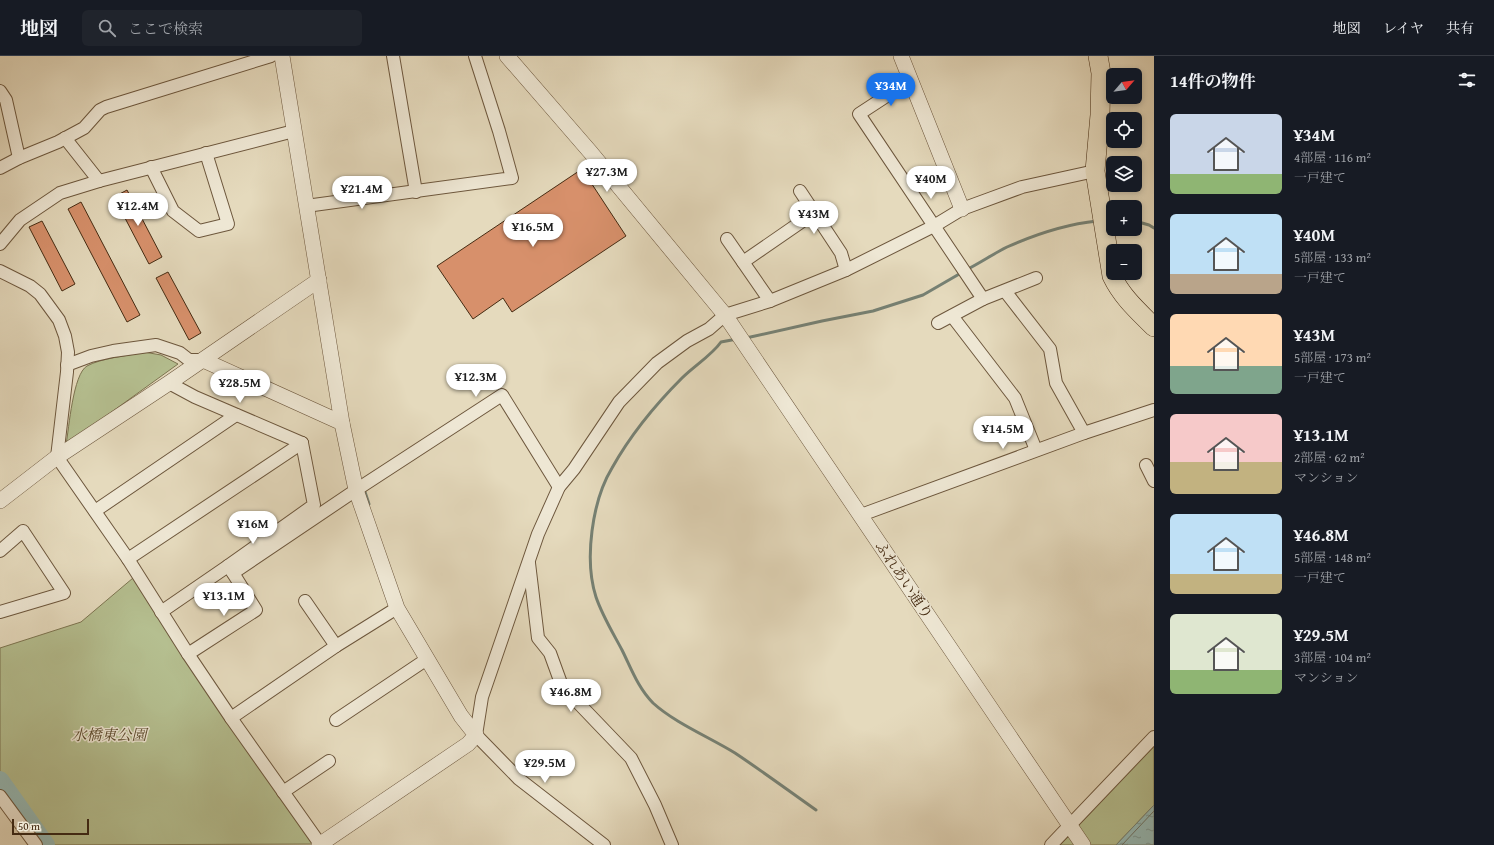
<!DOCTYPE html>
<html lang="ja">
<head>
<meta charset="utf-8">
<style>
	:root { --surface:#171b24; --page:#20242c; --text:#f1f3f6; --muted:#9ea1a6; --line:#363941; --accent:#1a73e8 }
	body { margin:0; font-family:"Gentium Book Plus","Noto Serif JP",serif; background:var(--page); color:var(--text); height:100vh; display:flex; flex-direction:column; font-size:15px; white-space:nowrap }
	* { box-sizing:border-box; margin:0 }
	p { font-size:13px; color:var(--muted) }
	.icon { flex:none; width:22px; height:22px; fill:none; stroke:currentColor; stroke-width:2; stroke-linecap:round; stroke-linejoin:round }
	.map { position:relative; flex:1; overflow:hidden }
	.side { display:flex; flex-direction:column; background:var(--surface); width:340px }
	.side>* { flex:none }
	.needle { width:26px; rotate:62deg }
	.buttons { position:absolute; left:1106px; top:12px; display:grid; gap:8px }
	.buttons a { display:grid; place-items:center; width:36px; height:36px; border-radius:6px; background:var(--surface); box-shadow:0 2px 6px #0003; font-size:20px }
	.scale { position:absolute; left:12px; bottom:10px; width:77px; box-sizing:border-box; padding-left:4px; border:2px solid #452b12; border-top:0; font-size:11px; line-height:14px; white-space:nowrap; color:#452b12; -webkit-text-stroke:3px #eee7d4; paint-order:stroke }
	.price { position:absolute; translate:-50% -34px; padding:0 9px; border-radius:14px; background:#fff; color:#222; font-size:13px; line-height:26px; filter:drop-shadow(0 1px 2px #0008) }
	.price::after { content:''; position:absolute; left:50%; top:24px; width:12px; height:9px; margin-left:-6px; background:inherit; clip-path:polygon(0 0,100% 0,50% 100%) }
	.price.selected { background:var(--accent); color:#fff }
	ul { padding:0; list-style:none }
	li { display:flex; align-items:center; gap:12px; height:100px; padding:0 16px }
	li span { display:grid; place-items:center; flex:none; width:112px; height:80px; border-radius:6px; color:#555 }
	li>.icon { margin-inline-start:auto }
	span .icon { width:48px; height:48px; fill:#fffc; stroke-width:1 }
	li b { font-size:17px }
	h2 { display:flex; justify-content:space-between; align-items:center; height:48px; padding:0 16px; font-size:17px }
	header { display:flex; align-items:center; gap:24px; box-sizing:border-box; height:56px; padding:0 20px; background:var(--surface); border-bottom:1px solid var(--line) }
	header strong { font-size:19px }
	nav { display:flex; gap:22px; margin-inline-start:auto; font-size:14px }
	.search { width:280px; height:36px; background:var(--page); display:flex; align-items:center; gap:10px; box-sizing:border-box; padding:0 14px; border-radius:6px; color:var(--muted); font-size:15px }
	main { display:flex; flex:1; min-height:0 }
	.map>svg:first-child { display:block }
</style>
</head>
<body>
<header>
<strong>地図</strong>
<div class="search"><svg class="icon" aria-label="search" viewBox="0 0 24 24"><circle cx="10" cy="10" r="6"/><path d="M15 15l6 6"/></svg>ここで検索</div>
<nav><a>地図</a><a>レイヤ</a><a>共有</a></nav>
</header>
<main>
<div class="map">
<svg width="1154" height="789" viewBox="0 0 1154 789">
	<defs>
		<pattern id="water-ripples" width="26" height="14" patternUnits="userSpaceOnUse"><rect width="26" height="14" fill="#96bab6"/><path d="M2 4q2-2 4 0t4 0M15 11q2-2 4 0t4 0" fill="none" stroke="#7c9793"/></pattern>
	</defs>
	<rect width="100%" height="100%" fill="#e5dabd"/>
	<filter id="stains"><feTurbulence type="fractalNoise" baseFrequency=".005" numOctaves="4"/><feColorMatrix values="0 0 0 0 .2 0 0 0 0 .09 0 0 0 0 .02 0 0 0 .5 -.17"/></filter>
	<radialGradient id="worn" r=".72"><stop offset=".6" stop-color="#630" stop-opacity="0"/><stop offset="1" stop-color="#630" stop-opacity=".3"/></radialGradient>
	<g fill="#b5bf90" stroke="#7d7551">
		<path d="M144,296L161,299L178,308L66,389C69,372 73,318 87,310C101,302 128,300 144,296Z"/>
		<path d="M133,522L320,788L46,789L0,723V592L81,566Z"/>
		<path d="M1154,689V749L1116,789H1060Z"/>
	</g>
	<path fill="url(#water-ripples)" stroke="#768174" d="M1154,749V789H1116Z"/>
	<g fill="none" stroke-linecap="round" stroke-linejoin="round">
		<path stroke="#6e7264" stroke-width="1" d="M1122,789L1154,755"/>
		<g stroke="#768174" stroke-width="3">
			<path d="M1135,165L1149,169L1154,172"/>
			<path d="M966,214C980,207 993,198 1007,191C1034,179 1068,168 1097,165"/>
			<path d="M746,282L822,265L873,255L923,239L961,217"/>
			<path d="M737,283L721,286C712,299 694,310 682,322C655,349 631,378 612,412C592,445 584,504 596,541C602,559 613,577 622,594C631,612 638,632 653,647C675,667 709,681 735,697C762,715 789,735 816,754"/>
			<path d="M364,433L369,448"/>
		</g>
		<path stroke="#96bab6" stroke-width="18" d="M0,724L46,789"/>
	</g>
	<g fill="#d7906b" stroke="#452b12">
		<path d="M582,113L626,180L512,256L503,242L473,263L437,210Z"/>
		<path d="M127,134L162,201L149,208L114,141Z"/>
		<path d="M81,146L140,259L127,266L68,153Z"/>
		<path d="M42,165L75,228L62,235L29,171Z"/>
		<path d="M168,216L201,277L189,284L156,222Z"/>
	</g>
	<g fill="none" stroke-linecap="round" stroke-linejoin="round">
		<defs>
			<g id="minor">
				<path d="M393,0L416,136"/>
				<path d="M911,24L859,58L983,243"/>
				<path d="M0,35L6,44L19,102"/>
				<path d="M65,82L99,125"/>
				<path d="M151,111L173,155L199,175L228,168L206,97"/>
				<path d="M0,112L19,102L58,86L84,72L100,54L106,51L271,0"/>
				<path d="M800,135L841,197L846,214"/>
				<path d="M306,150L512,122L499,75L475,0"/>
				<path d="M727,183L770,245"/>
				<path d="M0,188L20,164L60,137L99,125L294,75"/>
				<path d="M743,206L814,157"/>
				<path d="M0,215L30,230L40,238L59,264L65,280L68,296L67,316L57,401L128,503L188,598L231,662L320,788"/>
				<path d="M1005,235L1050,293L1056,327L1084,377"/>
				<path d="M952,260L1015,342L1036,394"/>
				<path d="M938,267L983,243L1036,222"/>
				<path d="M67,309L91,300L113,295L156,289L180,297L189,304H203"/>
				<path d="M169,327L195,341L302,387"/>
				<path d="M1146,409L1154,425"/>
				<path d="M95,455L236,359"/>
				<path d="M861,459L1084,377L1154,354"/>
				<path d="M0,495L23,475L64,537L0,556"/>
				<path d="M128,503L302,387"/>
				<path d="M529,507L538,582L550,597L562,630L631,702L655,749L672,789"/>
				<path d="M228,510L314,449L302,387"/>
				<path d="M305,545L336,590"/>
				<path d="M161,556L228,510L233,517L356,434L502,339L559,431"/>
				<path d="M188,598L256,554L233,517"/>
				<path d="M231,662L336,590L397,552"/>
				<path d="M336,664L427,603"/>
				<path d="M283,736L329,705"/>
				<path d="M0,740L36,789"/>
				<path d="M604,789L519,723L476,679L482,641L538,478L559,431L574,413L619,346L657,307L687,285L709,273L725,259L770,245L846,214L934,170L962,153L1022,131L1095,115"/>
				<path d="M1051,789L1154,681"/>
			</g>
			<g id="tertiary">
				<path d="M282,0L342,367L356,434L397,552L461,660L476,679L468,688L319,789"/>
				<path d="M507,0L592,98L725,259L1083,789"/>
				<path d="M901,0L962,153"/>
				<path d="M203,304L342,367"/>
				<path d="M0,445L57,401L169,327L319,224"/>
			</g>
			<path id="primary" d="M1098,0L1101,17L1100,59L1095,115L1112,220C1122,241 1138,255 1154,271"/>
		</defs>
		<use href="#minor" stroke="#6d573d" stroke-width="14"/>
		<use href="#tertiary" stroke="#6d573d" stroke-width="16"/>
		<use href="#primary" stroke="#452b12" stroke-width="20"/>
		<use href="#minor" stroke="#eee7d4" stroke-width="12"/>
		<use href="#tertiary" stroke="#eee7d4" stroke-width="15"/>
		<use href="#primary" stroke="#e5dabd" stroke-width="19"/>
	</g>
	<g text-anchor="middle" stroke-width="3" stroke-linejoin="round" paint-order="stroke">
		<g font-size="15" fill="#452b12" stroke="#eee7d4">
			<text transform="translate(904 524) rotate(56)" y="5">ふれあい通り</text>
		</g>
		<g font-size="15" font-style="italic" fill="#5b492b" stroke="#eee7d4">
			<text x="109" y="684">水橋東公園</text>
		</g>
	</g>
	<rect width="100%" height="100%" filter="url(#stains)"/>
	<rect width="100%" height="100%" fill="url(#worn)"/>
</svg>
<div class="buttons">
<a><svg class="needle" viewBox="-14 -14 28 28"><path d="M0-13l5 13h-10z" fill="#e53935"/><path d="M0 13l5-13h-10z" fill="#9ea1a6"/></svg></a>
<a><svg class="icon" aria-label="locate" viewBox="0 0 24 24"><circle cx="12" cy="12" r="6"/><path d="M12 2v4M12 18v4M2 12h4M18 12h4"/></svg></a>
<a><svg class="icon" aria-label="layers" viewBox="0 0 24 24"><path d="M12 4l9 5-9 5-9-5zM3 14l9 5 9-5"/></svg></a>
<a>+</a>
<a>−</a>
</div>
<div class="scale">50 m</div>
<b class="price selected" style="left:891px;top:51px">¥34M</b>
<b class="price" style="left:607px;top:137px">¥27.3M</b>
<b class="price" style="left:931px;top:144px">¥40M</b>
<b class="price" style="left:362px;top:154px">¥21.4M</b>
<b class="price" style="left:138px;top:171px">¥12.4M</b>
<b class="price" style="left:814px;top:179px">¥43M</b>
<b class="price" style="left:533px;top:192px">¥16.5M</b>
<b class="price" style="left:476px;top:342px">¥12.3M</b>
<b class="price" style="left:240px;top:348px">¥28.5M</b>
<b class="price" style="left:1003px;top:394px">¥14.5M</b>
<b class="price" style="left:253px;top:489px">¥16M</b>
<b class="price" style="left:224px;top:561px">¥13.1M</b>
<b class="price" style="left:571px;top:657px">¥46.8M</b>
<b class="price" style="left:545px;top:728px">¥29.5M</b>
</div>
<section class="side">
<h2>14件の物件<svg class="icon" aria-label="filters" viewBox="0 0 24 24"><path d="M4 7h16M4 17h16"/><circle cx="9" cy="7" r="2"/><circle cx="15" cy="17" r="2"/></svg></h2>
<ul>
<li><span style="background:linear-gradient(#c9d6e8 75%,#8fb573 0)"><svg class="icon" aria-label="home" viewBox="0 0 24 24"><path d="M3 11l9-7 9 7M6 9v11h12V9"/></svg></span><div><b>¥34M</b><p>4部屋 · 116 m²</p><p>一戸建て</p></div></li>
<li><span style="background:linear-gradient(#bfe0f5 75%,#b9a48a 0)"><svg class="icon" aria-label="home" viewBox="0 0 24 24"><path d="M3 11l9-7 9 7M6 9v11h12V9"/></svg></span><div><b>¥40M</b><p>5部屋 · 133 m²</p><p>一戸建て</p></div></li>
<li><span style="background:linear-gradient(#ffd9b3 65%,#7fa58c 0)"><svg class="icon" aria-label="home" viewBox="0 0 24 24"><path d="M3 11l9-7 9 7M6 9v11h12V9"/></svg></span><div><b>¥43M</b><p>5部屋 · 173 m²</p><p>一戸建て</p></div></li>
<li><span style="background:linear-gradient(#f6c9c9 60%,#c2b280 0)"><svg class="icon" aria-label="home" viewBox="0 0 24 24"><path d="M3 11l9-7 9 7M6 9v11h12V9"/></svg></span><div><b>¥13.1M</b><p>2部屋 · 62 m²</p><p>マンション</p></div></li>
<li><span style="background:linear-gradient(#bfe0f5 75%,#c2b280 0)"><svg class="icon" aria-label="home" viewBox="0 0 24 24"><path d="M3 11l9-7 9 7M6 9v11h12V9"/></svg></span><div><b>¥46.8M</b><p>5部屋 · 148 m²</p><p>一戸建て</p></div></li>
<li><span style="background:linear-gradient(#dfe7d0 70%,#8fb573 0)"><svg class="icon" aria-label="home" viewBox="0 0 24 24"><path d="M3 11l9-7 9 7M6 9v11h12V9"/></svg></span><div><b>¥29.5M</b><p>3部屋 · 104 m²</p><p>マンション</p></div></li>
</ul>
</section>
</main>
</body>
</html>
